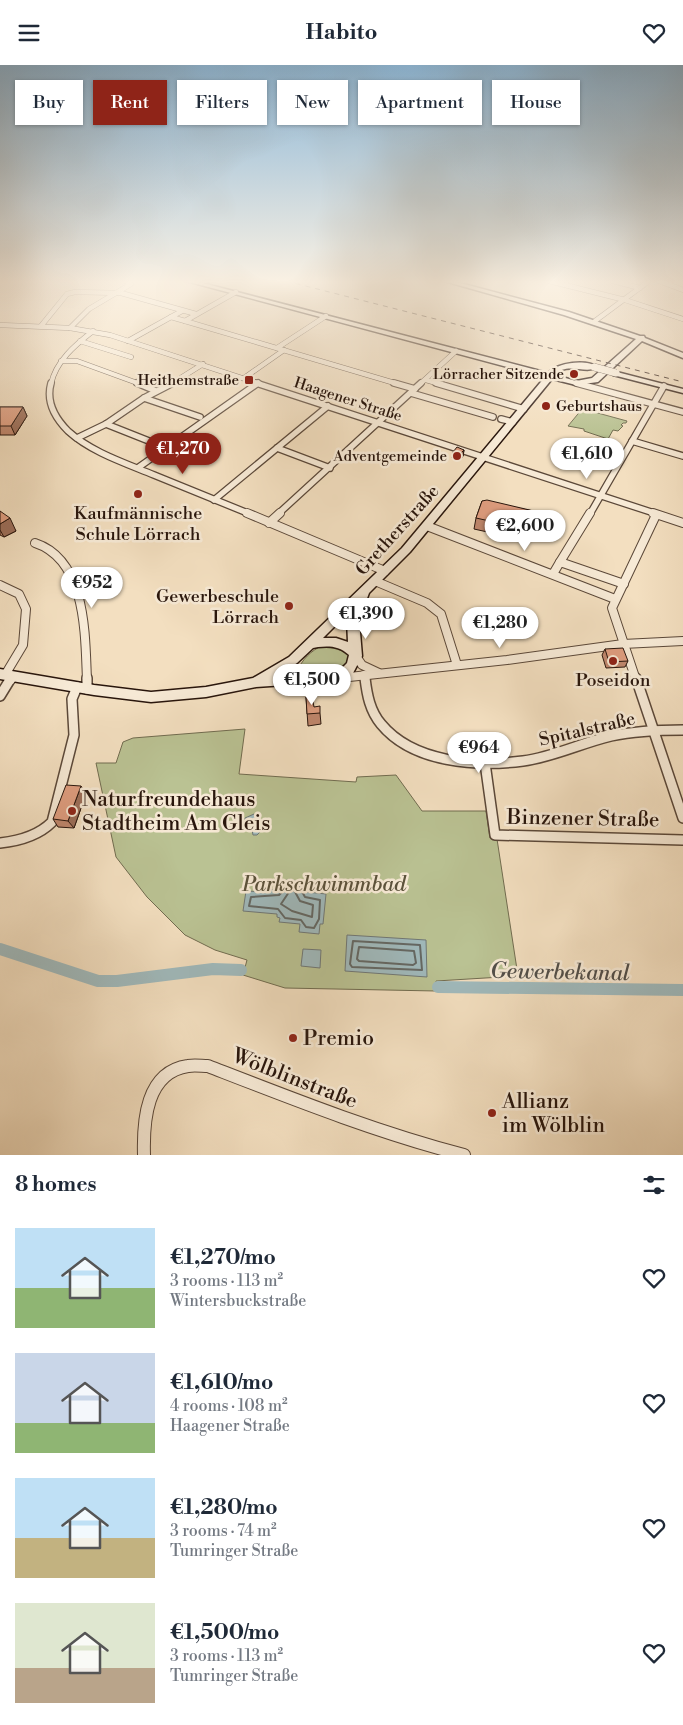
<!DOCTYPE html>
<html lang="en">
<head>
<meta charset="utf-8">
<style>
	:root { --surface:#fff; --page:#f6f6f7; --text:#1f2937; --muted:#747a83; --accent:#8f2418 }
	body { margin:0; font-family:"Libre Bodoni",serif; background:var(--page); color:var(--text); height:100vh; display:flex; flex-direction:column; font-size:19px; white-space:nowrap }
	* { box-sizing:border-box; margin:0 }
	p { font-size:16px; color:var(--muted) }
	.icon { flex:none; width:28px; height:28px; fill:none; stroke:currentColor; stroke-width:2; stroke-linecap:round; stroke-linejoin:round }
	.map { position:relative; height:1090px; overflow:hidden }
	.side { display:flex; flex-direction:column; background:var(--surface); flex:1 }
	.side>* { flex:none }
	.hud { position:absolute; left:15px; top:15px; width:654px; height:45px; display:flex; gap:10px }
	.price { position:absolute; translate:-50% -42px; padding:0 11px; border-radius:18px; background:#fff; color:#222; font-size:16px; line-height:32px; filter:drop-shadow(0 1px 2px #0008) }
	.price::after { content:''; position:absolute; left:50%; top:30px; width:15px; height:11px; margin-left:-8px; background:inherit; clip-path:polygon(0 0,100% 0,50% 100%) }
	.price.current { background:var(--accent); color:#fff }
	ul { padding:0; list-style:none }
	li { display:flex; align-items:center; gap:15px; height:125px; padding:0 15px }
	li span { display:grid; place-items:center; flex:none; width:140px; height:100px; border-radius:0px; color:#555 }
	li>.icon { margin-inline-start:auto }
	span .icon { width:60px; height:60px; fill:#fffc; stroke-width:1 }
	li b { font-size:21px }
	h2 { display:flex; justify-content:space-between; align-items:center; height:60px; padding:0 15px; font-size:21px }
	.tag { padding:0 18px; border-radius:0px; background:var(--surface); box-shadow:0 1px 4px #0004; font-size:18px; line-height:45px }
	.tag.current { background:var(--accent); color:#fff }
	header { display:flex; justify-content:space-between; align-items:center; height:65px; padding:0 15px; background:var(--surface); font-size:22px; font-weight:800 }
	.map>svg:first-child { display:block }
</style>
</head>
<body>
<header><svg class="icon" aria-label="menu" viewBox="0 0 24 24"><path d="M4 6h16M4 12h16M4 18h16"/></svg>Habito<svg class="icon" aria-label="heart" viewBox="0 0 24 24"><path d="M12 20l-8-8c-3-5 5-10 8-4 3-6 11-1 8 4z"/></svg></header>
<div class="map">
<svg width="683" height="1090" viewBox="0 0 683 1090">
	<rect width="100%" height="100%" fill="#f3dfc0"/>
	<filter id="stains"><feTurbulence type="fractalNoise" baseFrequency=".004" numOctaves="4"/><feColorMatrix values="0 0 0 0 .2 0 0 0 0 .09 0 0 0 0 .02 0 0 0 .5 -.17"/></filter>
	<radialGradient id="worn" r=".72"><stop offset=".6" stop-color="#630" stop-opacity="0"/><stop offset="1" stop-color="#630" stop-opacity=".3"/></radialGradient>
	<g fill="#bac293" stroke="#716c50">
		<path d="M582,344L593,348L594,347L627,356L626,358H623L621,360L623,361L618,366L613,365L608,374L584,366V364L568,361Z"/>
		<path d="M323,580H337L352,591L346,602L301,610L297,607C302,594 311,586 323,580Z"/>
		<path d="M245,664L239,709L356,717L357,712L396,710L422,746H486L490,773L497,774L518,911L436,916V926L285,923L243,910L247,895L215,885L185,870L147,832L116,792L96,698H116L123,677L133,673Z"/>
	</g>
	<g fill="#a0babd" stroke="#707876">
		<path d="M254,749L259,752V761L262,765L257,770H253L252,765L247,764L244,759L245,753Z"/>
		<path d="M290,814L303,818L307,827L326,829L323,859H320L319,869L299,867L300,859L279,857L280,853L277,852V849L243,846L246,826L265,827L266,824L277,825L284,816Z"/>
		<path d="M347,870L426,875L427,912L345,906Z"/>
		<path d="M303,884L321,885L320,903L301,901Z"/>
	</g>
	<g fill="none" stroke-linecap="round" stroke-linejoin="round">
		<path stroke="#646864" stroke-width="1" d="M285,824L291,819L299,821L301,824"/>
		<g stroke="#646864" stroke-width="2">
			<path d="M286,823L279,830L251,832L249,841L278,844L285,853L301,855L306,862L314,863L319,854L320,835L305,832L300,823"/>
			<path d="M294,825L300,836L313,840L312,852L292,846L281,839L289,827Z"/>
			<path d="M353,876L420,880L422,905L352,902L350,899Z"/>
			<path d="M359,882L414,886L416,898L413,900L359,896L357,894Z"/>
		</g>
		<g stroke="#a0babd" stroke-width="12">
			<path d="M0,884L98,916H117L213,904L241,905"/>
			<path d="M438,922L683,925"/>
		</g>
		<defs>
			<g id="street-far4">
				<path d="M549,216L625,235L683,254"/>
				<path d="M613,216L640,223"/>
				<path d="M659,216L683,225"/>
				<path d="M182,246L171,252L185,256L236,227"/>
				<path d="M185,256L398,319"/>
				<path d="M595,256L649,216"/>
				<path d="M0,260L70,263L110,270L260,319"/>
				<path d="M41,261L67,229L75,227L121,228L196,249"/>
				<path d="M70,263L89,244L131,219L125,216"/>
				<path d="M80,276L131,292"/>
				<path d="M128,276L171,252"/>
				<path d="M277,283L326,251"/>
				<path d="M61,296H77L140,319"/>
				<path d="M244,313L284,285"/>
				<path d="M426,315L440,319"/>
				<path d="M576,318L580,319"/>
				<path d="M51,319C56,296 75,280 93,266"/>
				<path d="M171,319L203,299"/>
				<path d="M256,319L258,318"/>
				<path d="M420,319L456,286"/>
			</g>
			<g id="street-far3">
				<path d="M51,318C46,336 55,353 68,366C91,387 125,398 154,410C186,423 218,436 250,449"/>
				<path d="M137,318L156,326"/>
				<path d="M256,318L657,449"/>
				<path d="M394,318L415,324"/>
				<path d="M436,318L524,344"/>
				<path d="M576,318L683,347"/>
				<path d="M411,328L493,352"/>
				<path d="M144,333L200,352"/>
				<path d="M501,354L513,357"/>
				<path d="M106,359L159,380"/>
				<path d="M77,373L106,359L144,333L173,318"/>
				<path d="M632,376L683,391"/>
				<path d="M277,383L330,403"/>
				<path d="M139,402L258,318"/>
				<path d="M214,435L328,341"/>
				<path d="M278,449L421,318"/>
				<path d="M590,449L664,321"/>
			</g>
			<g id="street-far2">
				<path d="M247,448L385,506"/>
				<path d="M653,448L683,458"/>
				<path d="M269,458L280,448"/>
				<path d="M427,461L615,534"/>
				<path d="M35,478C87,495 85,571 87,615"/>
				<path d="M560,497L590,448"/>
				<path d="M553,509L560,497L624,519"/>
				<path d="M375,516L427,538L441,549L457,600"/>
				<path d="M0,520L19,529L26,544L23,580L5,610"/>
				<path d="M356,591L362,600L379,608"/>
				<path d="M364,610L365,615"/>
				<path d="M340,613L507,595L623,579L683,576"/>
				<path d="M11,615L13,611"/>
				<path d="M636,615L612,543L656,450"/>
			</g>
			<g id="street-far1">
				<path d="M87,613V624"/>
				<path d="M365,613C367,630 370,646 381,659C413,698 477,702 523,696C554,692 581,678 611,671C635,666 659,665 683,665"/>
				<path d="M636,613L683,753"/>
				<path d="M0,631L11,613"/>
				<path d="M485,698L495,770L683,775"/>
				<path d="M0,778C19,776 38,771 52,757L74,670L72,634L77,622"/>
			</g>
			<path id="street" d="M144,1090C143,1056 146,1007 188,1001C194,1000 202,1001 208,1001C293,1034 376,1067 464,1090"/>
			<g id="secondary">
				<path d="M186,216H195L548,308C558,297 586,294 598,302C585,310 567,296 555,310L576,316L592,313L636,274L564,250L444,216H453L569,247L640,271H644L645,273L683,288V293L642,276L598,317L576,320L552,314L410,487L369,528L359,555L362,591L352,610L344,616L256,622L206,632L151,637L94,630L0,614V604L94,620L151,627L206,622L253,613L289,592L402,483L545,312ZM350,546L347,555L348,577L336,573H323ZM318,582C330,581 339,581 349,590L347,598L337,608L276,611L297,598L313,583Z"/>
				<path d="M613,306L683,324V328L613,310Z"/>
			</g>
		</defs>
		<use href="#street-far4" stroke="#5b4839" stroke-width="5.5"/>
		<use href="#street-far3" stroke="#5b4839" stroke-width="8"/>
		<use href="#street-far2" stroke="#5b4839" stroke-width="10"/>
		<use href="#street-far1" stroke="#5b4839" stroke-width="12"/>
		<use href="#street" stroke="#5b4839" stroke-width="14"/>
		<use href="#secondary" stroke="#28150c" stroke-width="3"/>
		<use href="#street-far4" stroke="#f7ead6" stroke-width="4.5"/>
		<use href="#street-far3" stroke="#f7ead6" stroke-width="5.5"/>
		<use href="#street-far2" stroke="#f7ead6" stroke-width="8"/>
		<use href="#street-far1" stroke="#f7ead6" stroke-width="9"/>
		<use href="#street" stroke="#f7ead6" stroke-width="12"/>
		<use href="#secondary" fill="#f7ead6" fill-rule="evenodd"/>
		<path stroke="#28150c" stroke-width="1" stroke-dasharray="5 5" stroke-linecap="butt" d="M286,216L683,317"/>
		<defs>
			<path id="secondary-bridge" d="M594,302L616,308"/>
		</defs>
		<use href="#secondary-bridge" stroke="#28150c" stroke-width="8" stroke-linecap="butt"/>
		<use href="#secondary-bridge" stroke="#f7ead6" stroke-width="7"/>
	</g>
	<g fill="#c0876d" stroke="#28150c">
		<path d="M0,342H23L27,351L15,370H0Z"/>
		<path d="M464,385L463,391L460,395L452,393L453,387Z"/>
		<path d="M482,436L538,447L532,467L495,458L492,468L474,464L476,453Z"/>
		<path d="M0,446L16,466L4,472L0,470Z"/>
		<path d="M491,544L508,552L506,559H491L489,551Z"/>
		<path d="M514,544L525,559L521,572H515L511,557Z"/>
		<path d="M605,584L628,596L625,602L606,603L602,590Z"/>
		<path d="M306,632L314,642L320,648L321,659L308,661Z"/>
		<path d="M86,729L74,763L58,762L53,754Z"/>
	</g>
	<g fill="#9c6e59" stroke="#28150c">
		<path d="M23,342L27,351L15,370L11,361Z"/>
		<path d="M464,385L463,391L460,395V389Z"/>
		<path d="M497,447L495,458L492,468L494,457Z"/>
		<path d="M10,453L16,466L4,472L0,465V459Z"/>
		<path d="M81,721L86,729L74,763L68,756Z"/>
	</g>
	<g fill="#df9d7f" stroke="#28150c">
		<path d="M0,342H23L11,361H0Z"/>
		<path d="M457,382L464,385L460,389L453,387Z"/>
		<path d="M487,435L538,447L535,456L497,447L494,457L476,453L482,436Z"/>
		<path d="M0,446L10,453L0,459Z"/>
		<path d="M491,544H505L508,552L493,553Z"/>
		<path d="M514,544H520L525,559L519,560Z"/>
		<path d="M623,583L628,596L609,597L605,584Z"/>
		<path d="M312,631L314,642L320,641V648L307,649L306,632Z"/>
		<path d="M66,720L81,721L68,756L53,754Z"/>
	</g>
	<linearGradient id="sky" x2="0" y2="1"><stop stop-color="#8bb6d7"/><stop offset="0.59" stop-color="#faf1e3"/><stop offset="1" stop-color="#faf1e3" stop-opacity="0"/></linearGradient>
	<rect width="683" height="368" fill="url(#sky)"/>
	<g fill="#8f2418" stroke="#f7ead6" stroke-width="2">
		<circle cx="574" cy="309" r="5"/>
		<rect x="244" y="310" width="10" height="10" rx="2.5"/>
		<circle cx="546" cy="341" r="5"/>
		<circle cx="457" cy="391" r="5"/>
		<circle cx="138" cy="429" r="5"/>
		<circle cx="289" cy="541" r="5"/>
		<circle cx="613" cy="596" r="5"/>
		<circle cx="72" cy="746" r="5"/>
		<circle cx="293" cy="973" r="5"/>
		<circle cx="492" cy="1048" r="5"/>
	</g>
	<g text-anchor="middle" stroke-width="5" stroke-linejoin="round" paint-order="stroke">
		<g font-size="15" fill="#28150c" stroke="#f7ead6" text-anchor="end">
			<text x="564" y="314">Lörracher Sitzende</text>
			<text x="239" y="320">Heithemstraße</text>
			<text x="556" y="346" text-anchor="start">Geburtshaus</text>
			<text x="447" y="396">Adventgemeinde</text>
		</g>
		<g font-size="15" fill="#28150c" stroke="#f7ead6">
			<text transform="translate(348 334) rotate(18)" y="5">Haagener Straße</text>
		</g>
		<g font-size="18" fill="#28150c" stroke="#f7ead6">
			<text x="138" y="454">Kaufmännische<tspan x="138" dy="21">Schule Lörrach</tspan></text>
			<text x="279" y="537" text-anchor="end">Gewerbeschule<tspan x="279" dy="21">Lörrach</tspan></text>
			<text x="613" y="621">Poseidon</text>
		</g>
		<g font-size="18" fill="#28150c" stroke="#f7ead6">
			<text transform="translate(397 465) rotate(-48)" y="6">Gretherstraße</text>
			<text transform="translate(587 664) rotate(-13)" y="6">Spitalstraße</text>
		</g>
		<g font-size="21" fill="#28150c" stroke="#f7ead6" text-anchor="start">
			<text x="82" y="741">Naturfreundehaus<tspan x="82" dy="24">Stadtheim Am Gleis</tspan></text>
			<text x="303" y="980">Premio</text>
			<text x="502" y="1043">Allianz<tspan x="502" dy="24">im Wölblin</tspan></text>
		</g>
		<g font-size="21" fill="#28150c" stroke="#f7ead6">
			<text transform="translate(583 753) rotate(1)" y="7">Binzener Straße</text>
			<text transform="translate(295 1013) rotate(21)" y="7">Wölblinstraße</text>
		</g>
		<g font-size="21" font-style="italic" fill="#5b523b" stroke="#f7ead6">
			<text x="324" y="826">Parkschwimmbad</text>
		</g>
		<g font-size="22" font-style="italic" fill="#524f4a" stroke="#f7ead6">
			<text transform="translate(560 906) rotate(1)" y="8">Gewerbekanal</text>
		</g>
	</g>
	<rect width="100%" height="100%" filter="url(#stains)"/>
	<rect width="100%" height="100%" fill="url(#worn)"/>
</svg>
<b class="price current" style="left:183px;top:410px">€1,270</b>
<b class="price" style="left:587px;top:415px">€1,610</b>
<b class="price" style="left:525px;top:487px">€2,600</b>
<b class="price" style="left:92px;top:544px">€952</b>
<b class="price" style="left:366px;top:575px">€1,390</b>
<b class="price" style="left:500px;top:584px">€1,280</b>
<b class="price" style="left:312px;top:641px">€1,500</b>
<b class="price" style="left:479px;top:709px">€964</b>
<div class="hud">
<a class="tag">Buy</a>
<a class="tag current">Rent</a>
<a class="tag">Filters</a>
<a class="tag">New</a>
<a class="tag">Apartment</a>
<a class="tag">House</a>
</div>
</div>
<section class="side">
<h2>8 homes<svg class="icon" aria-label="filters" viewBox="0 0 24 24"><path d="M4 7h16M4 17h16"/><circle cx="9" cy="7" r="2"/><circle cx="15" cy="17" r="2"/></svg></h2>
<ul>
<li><span style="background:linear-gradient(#bfe0f5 60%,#8fb573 0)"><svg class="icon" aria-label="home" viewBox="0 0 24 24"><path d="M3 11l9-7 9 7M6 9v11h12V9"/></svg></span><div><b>€1,270/mo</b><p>3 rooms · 113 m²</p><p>Wintersbuckstraße</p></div><svg class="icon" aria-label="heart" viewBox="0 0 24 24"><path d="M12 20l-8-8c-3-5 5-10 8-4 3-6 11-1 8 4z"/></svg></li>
<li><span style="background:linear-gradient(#c9d6e8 70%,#8fb573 0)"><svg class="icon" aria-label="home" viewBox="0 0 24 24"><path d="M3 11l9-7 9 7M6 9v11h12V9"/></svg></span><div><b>€1,610/mo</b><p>4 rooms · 108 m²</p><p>Haagener Straße</p></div><svg class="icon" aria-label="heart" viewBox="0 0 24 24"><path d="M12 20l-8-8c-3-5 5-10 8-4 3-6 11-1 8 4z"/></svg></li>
<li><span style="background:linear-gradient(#bfe0f5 60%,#c2b280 0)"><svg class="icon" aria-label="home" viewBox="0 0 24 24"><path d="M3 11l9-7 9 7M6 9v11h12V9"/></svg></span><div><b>€1,280/mo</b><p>3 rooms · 74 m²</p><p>Tumringer Straße</p></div><svg class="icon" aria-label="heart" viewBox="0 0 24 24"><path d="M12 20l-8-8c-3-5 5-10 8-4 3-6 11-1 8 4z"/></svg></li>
<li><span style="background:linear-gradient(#dfe7d0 65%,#b9a48a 0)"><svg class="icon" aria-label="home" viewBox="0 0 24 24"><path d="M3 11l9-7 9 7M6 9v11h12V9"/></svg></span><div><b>€1,500/mo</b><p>3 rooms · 113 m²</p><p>Tumringer Straße</p></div><svg class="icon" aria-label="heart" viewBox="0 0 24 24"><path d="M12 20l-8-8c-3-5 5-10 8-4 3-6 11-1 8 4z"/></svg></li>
</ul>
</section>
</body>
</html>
